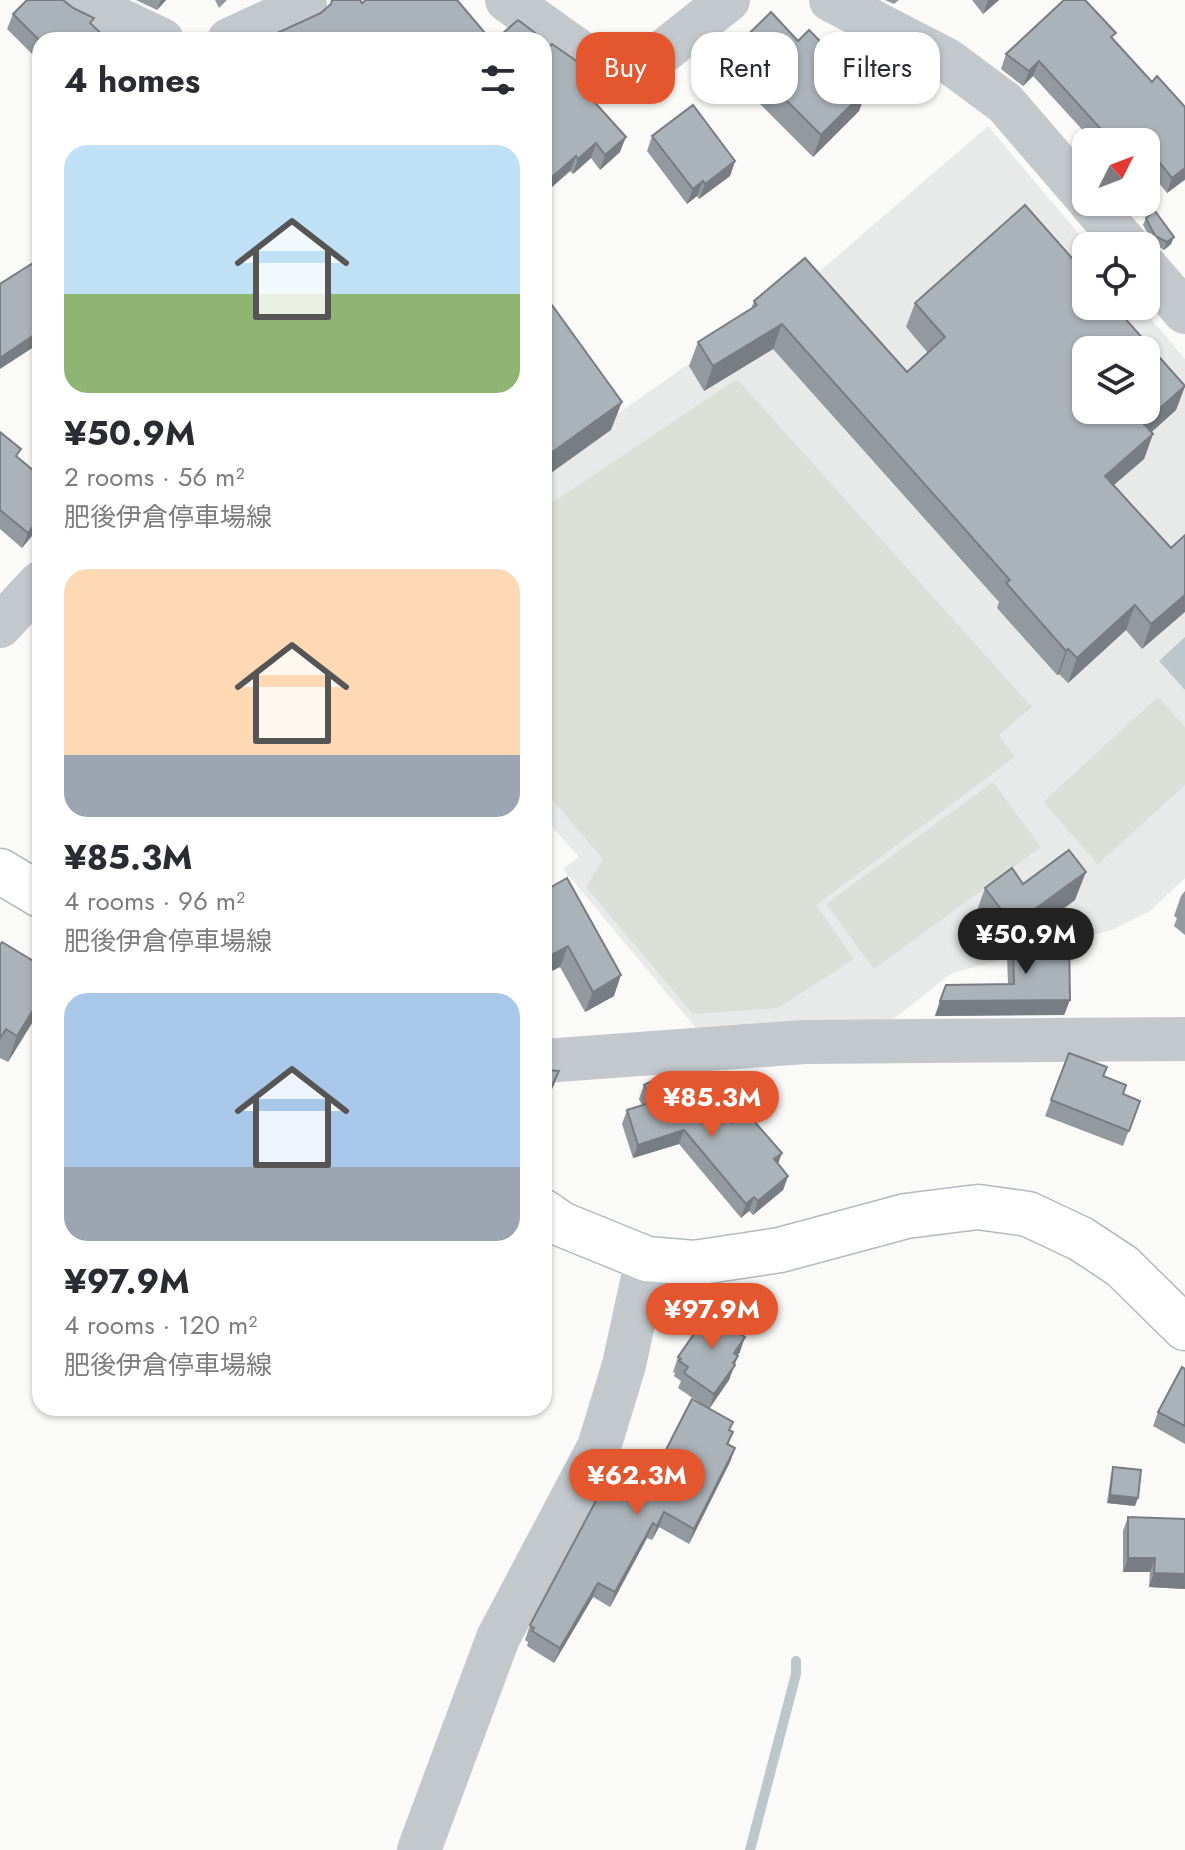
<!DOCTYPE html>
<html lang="en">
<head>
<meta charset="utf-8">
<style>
	:root { --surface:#fff; --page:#f7f7f7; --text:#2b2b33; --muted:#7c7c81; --accent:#e4572e }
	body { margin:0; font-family:Jost,"Noto Sans JP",sans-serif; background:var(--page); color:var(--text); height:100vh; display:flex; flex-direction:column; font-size:30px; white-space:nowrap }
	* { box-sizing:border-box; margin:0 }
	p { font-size:26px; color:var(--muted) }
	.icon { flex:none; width:44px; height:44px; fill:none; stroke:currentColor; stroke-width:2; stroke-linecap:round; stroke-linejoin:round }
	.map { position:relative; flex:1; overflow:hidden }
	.panel { position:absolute; left:32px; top:32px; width:520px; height:1384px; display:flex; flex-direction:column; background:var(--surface); border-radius:24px; box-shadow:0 2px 6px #0004 }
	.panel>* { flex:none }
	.hud { position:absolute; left:576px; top:32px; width:488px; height:72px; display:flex; gap:16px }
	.needle { width:52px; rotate:48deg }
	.fabs { position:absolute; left:1072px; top:128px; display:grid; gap:16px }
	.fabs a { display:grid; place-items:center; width:88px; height:88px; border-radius:16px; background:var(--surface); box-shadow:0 2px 6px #0004; font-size:40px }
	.price { position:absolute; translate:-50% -68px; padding:0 18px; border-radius:28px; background:var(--accent); color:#fff; font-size:26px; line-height:52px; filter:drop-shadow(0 2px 4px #0008) }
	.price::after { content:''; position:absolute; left:50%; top:48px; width:24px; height:18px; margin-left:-12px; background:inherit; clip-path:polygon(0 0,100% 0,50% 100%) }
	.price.on { background:#222; color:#fff }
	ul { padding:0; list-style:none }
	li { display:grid; align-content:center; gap:16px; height:424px; padding:0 32px }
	li span { display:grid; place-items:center; height:248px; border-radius:24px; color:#555 }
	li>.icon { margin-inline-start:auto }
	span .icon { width:144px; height:144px; fill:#fffc; stroke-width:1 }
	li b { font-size:34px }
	h2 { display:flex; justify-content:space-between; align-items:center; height:96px; padding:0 32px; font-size:34px }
	.pill { padding:0 28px; border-radius:24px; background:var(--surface); box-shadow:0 2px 6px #0004; font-size:28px; line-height:72px }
	.pill.on { background:var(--accent); color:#fff }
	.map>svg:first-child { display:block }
</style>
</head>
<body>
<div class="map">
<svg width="1185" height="1850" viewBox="0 0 1185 1850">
	<rect width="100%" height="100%" fill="#fafaf8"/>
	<path fill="#e8e9e9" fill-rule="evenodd" d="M988,126L1089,246H1086V306H1140L1185,359V878L1150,911L1112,930L952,973L877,1032L700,1033L563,869L579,857L544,818V314L612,418L820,271ZM1086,350H1146V410H1086Z"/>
	<g fill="#dadfd7">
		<path d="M737,379L1032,707L999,735L1015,757L816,905L854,959L778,1008L693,1014L586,887L603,859L544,790V508Z"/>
		<path d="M1158,697L1185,727V785L1098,864L1043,802Z"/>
		<path d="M993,782L1041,847L874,969L826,904Z"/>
	</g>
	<path fill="#bbc7cb" d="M1185,637V690L1159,661Z"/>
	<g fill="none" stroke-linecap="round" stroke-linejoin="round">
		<path stroke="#bbc7cb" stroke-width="10" d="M750,1850L796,1674V1661"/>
		<defs>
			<g id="major">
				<path d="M0,871L40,895"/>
				<path d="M544,1212L561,1224L647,1259L694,1263L780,1250L906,1216L978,1207L1028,1214L1081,1239L1122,1266L1185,1328"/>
			</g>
		</defs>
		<use href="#major" stroke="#b5babe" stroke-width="47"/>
		<g stroke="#c3c8cc" stroke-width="44">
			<path d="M78,0L162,40"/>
			<path d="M507,0L591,60L640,70L728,0"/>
			<path d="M831,0L947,60L1005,103L1086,197"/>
			<path d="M229,40L305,5"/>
			<path d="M1090,202L1128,246"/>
			<path d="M1146,267L1185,312"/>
			<path d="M0,626L40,583"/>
			<path d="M544,1061L804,1042L1185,1039"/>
			<path d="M419,1850L498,1638L599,1447L624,1365L647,1259"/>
		</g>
		<use href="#major" stroke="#fff" stroke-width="44"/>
	</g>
	<g fill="#929a9f">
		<path d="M136,0H166L157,10Z"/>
		<path d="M215,0H227L219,8Z"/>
		<path d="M885,0H899L894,4Z"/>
		<path d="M972,0H999L983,14Z"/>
		<path d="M13,14L40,40V62L7,29Z"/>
		<path d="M1113,39L1152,82L1185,107V180L1167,193L1146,167V142H1086V159L1081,153L1087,138L1089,137L1033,76L1023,86L1001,69L1006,54Z"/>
		<path d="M798,41L867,89L859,111L813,157L751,95L747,99L722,74L730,52Z"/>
		<path d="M544,43L596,100L594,102L620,152L600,170L591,158L573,174L570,171L544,194Z"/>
		<path d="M652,136L735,161L730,176L699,199L697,196L687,204L647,151Z"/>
		<path d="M1146,218L1171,244L1164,250L1153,243L1143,225Z"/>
		<path d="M754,301L907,372L928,353L906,327L915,303L1185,386L1176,410L1151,432L1153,434L1144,459L1114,485L1171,548L1185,535L1142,649L1126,630L1068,683L1059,674L1057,675L997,608L999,602L773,349L704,391L689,366L698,342L751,309Z"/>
		<path d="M0,432L18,458L40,526L22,548L0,529Z"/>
		<path d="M1023,884L1075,900L1020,941L1070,1000L1064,1015L935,1016L946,985L1008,984L1007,956L1010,948L1003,953L975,916L985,888Z"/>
		<path d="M544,891L614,996L585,1012L560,967Z"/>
		<path d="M1185,891V935L1174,926L1177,918L1174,916L1181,896Z"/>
		<path d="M0,945L40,965V1010L8,1062L0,1058Z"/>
		<path d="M1069,1053L1103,1076L1123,1094L1140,1101L1123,1146L1045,1116Z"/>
		<path d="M644,1085L690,1115L732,1123L778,1164L788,1176L783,1190L753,1215L749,1211L741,1218L679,1144L633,1158L622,1124L627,1110L642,1105L639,1099Z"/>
		<path d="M742,1328L740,1334V1352L737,1356L729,1380L709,1409L730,1431L729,1444L735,1448L730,1462L689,1544L659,1527L652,1540L647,1538L610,1607L593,1597L554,1663L527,1646L528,1642L525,1640L530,1625L650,1481L706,1407L678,1388L681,1381L674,1376L675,1373L673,1372L678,1357Z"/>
		<path d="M1185,1369V1444L1153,1426L1158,1412Z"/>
		<path d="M1113,1467L1135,1506L1107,1503L1111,1475Z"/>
		<path d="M1128,1517L1185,1519V1589L1149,1587L1150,1572H1123V1531Z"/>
	</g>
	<g fill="#777d82">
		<path d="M161,0H166L157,10Z"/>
		<path d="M988,0H999L983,14Z"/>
		<path d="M1039,61L1033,76L1023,86L1029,71Z"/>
		<path d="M759,73L751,95L747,99L755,77Z"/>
		<path d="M601,85L596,100L584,111L589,96Z"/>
		<path d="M867,89L859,111L813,157L821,135Z"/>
		<path d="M626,137L620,152L600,170L605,155Z"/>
		<path d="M596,143L591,158L573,174L578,159Z"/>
		<path d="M576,156L570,171L544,194V184Z"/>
		<path d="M735,161L730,176L699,199L705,184Z"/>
		<path d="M1185,168V179L1167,193L1172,178Z"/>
		<path d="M703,181L697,196L687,204L693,189Z"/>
		<path d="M1174,237L1171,244L1164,250L1167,242Z"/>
		<path d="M782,324L773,349L704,391L713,366Z"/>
		<path d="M40,331V343L0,369V358Z"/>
		<path d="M1185,386L1176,410L1134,448L1143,423Z"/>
		<path d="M622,402L611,430L544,478V458Z"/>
		<path d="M1153,434L1144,459L1096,500L1105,476Z"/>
		<path d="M40,518V526L22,548L28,533Z"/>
		<path d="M1185,595V612L1142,649L1151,624Z"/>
		<path d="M1135,605L1126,630L1068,683L1077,658Z"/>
		<path d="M1068,649L1059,674L1057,675L1066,651Z"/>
		<path d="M1086,872L1075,900L1013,946V941L1010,948L1003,953L1013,925Z"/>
		<path d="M568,946L560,967L544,975V959Z"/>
		<path d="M621,975L614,996L585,1012L593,992Z"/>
		<path d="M40,999V1010L8,1062L17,1036Z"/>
		<path d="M1070,1000L1064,1015L935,1016L940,1001Z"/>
		<path d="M559,1071L554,1085L544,1106V1098Z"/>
		<path d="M684,1130L679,1144L633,1158L638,1145Z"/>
		<path d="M782,1153L777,1167L774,1159Z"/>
		<path d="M788,1176L783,1190L753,1215L758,1201Z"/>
		<path d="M754,1197L749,1211L741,1218L746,1204Z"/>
		<path d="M745,1337L740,1352L728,1368L734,1353Z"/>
		<path d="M738,1356L729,1380L709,1409L714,1394Z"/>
		<path d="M735,1448L730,1462L689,1544L694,1529Z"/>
		<path d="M1110,1495L1138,1498L1135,1506L1107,1503Z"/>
		<path d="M664,1512L659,1527L652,1540L657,1526Z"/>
		<path d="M653,1523L647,1538L610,1607L615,1592Z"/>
		<path d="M1128,1558H1155L1150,1572H1123Z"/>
		<path d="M1154,1573L1185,1574V1589L1149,1587Z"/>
		<path d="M598,1583L593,1597L554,1663L560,1648Z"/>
	</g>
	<g fill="#aab3b9" stroke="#777d82" stroke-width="2" fill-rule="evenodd">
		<path d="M27,0H63L73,8L94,18L90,23L108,40H40V41L13,14Z"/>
		<path d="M332,0H360L362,3L366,0H457L491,40H262L321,13L331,4Z"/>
		<path d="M1064,0H1085L1116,33L1111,37L1152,82L1157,76L1185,107V168L1172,178L1146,145V142H1143L1142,140L1139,142H1090L1087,138L1100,128L1039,61L1029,71L1006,54Z"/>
		<path d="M771,12L798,41L809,30L867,89L821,135L759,73L755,77L730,52Z"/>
		<path d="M518,20L534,32L542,40H495Z"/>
		<path d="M544,43L548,48L552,44L585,67L601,85L589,96L626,137L605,155L596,143L578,159L576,156L544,184V137L548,134L544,130Z"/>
		<path d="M693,105L735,161L705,184L703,181L693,189L652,136Z"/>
		<path d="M1025,205L1086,274V306H1114L1185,386L1143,423L1153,434L1105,476L1171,548L1185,535V595L1151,624L1135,605L1077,658L1068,649L1066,651L1006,583L1010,580L782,324L713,366L698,342L757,305L754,301L805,258L907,372L945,337L915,303ZM1086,350H1146V410H1086Z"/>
		<path d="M1155,211L1174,237L1167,242L1155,236L1146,218Z"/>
		<path d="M40,259V331L0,358V284L36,261Z"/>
		<path d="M544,294L622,402L544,458Z"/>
		<path d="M0,432L21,449L16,456L40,476V518L28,533L0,510Z"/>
		<path d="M1069,850L1086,872L1013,925L985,888L1012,868L1023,884Z"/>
		<path d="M567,878L621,975L593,992L568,946L544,959V891Z"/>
		<path d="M1069,939L1070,1000L940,1001L946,985L1014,984L1013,941Z"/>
		<path d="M2,942L40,965V999L17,1036L6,1029L0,1038V945Z"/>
		<path d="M1069,1053L1107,1067L1103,1076L1126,1085L1123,1094L1140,1101L1129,1131L1051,1100Z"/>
		<path d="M544,1070L559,1071L546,1098H544Z"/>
		<path d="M667,1073L690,1115L710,1098L732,1123L745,1111L782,1153L774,1159L788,1176L758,1201L754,1197L746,1204L684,1130L638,1145L627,1110L653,1102L644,1085Z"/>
		<path d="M712,1308L742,1328L739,1333L745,1337L734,1353L738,1356L733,1363L735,1365L714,1394L684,1373L688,1367L679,1361L681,1359L678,1357Z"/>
		<path d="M1182,1367L1185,1369V1426L1158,1412Z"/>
		<path d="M692,1399L733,1422L729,1430L733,1432L727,1444L735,1448L694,1529L664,1512L657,1526L653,1523L615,1592L598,1583L560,1648L532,1631L534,1628L530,1625L616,1463L650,1481Z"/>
		<path d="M1113,1467L1141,1470L1138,1498L1110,1495Z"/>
		<path d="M1128,1517L1185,1519V1574L1154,1573L1155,1558H1128Z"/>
	</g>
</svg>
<div class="fabs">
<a><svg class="needle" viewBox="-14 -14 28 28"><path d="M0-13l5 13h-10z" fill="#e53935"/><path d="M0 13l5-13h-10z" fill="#7c7c81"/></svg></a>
<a><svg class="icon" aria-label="locate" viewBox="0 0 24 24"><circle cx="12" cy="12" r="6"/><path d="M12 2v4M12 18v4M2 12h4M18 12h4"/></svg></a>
<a><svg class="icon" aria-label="layers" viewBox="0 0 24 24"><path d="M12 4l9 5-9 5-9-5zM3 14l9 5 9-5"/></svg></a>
</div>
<b class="price on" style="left:1026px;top:976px">¥50.9M</b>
<b class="price" style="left:712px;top:1139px">¥85.3M</b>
<b class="price" style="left:712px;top:1351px">¥97.9M</b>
<b class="price" style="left:637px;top:1517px">¥62.3M</b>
<div class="hud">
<a class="pill on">Buy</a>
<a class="pill">Rent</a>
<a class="pill">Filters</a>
</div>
<section class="panel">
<h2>4 homes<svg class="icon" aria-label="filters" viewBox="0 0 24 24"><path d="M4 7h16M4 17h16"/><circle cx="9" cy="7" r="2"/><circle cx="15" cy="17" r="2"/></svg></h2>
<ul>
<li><span style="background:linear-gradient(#bfe0f5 60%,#8fb573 0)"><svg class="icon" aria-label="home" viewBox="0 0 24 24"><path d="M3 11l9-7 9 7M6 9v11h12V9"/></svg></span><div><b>¥50.9M</b><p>2 rooms · 56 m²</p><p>肥後伊倉停車場線</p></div></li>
<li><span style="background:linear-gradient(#ffd9b3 75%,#9aa5b1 0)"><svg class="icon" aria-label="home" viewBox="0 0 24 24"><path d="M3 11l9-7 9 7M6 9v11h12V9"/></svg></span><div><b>¥85.3M</b><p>4 rooms · 96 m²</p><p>肥後伊倉停車場線</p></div></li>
<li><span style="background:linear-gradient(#a9c7e8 70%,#9aa5b1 0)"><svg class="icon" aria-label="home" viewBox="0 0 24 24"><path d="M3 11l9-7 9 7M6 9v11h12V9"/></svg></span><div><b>¥97.9M</b><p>4 rooms · 120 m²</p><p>肥後伊倉停車場線</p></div></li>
</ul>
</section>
</div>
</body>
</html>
